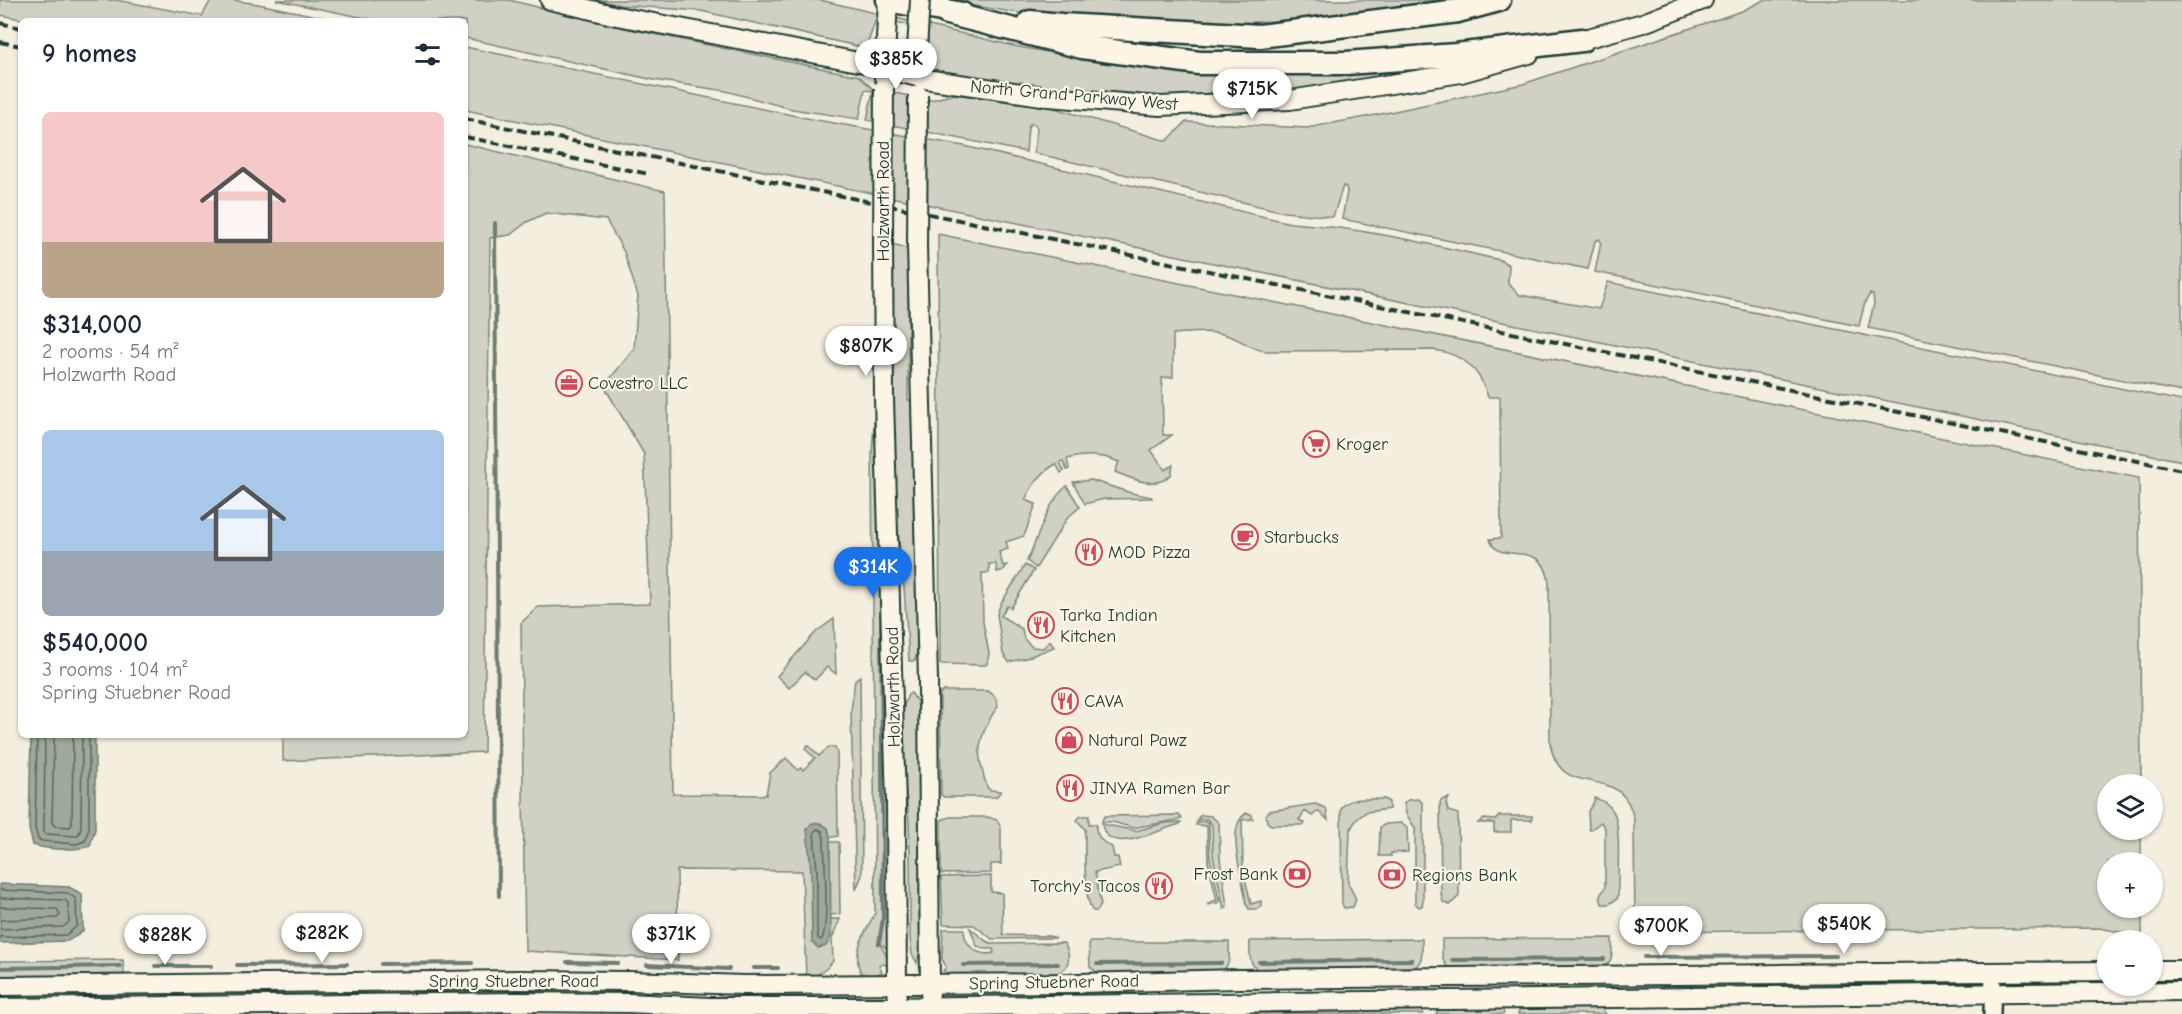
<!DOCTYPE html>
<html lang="en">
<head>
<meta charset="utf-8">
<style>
	:root { --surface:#fff; --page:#f2f2f3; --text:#1f2937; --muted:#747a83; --accent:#1a73e8 }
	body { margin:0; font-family:"Comic Neue",sans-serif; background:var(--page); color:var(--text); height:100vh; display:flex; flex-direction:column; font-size:22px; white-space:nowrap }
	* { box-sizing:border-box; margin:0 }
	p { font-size:20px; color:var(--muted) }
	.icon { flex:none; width:33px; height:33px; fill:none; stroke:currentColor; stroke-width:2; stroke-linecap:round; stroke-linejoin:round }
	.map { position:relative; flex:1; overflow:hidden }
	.panel { position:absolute; left:18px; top:18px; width:450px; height:720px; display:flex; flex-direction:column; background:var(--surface); border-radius:9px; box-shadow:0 2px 4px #0004 }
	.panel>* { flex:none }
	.fabs { position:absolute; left:2097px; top:774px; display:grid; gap:12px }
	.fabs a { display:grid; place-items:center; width:66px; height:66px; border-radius:50%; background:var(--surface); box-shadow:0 2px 4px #0004; font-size:30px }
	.price { position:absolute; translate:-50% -51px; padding:0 14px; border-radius:21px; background:#fff; color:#222; font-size:20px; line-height:39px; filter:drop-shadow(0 2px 3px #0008) }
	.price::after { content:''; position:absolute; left:50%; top:36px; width:18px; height:14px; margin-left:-9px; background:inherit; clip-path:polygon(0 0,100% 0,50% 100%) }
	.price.current { background:var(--accent); color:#fff }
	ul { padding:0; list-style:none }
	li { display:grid; align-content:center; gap:12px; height:318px; padding:0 24px }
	li span { display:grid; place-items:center; height:186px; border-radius:9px; color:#555 }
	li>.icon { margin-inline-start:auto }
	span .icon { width:108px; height:108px; fill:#fffc; stroke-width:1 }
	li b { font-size:26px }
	h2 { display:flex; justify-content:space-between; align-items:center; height:72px; padding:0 24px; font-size:26px }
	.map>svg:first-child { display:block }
</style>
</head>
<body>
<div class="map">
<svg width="2182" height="1014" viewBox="0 0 2182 1014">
	<rect width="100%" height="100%" fill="#f3eede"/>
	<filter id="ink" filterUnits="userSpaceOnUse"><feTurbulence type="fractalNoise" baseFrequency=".0167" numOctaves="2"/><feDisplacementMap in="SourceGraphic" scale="12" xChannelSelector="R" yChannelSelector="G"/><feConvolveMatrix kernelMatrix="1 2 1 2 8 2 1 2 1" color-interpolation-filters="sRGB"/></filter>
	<g filter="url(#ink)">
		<g fill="#d0d1c2" stroke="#78877b" stroke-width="1.5">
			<path d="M0,0H116L202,16L211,0H231L258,4L341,21H31L0,15Z"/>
			<path d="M276,0H509L611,25L859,76L873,89L931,100L955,94L1047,106L1167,141L1186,122L1307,128L1376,115L1523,84L1742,11L1764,0H2182V392L1868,328L1874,304L1873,295L1870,294L1865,302L1859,326L1595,272L1601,242L1599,239L1595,241L1588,269L1342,219L1347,192L1346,187L1343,186L1333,217L1284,212L1034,153L1037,128L1034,124H1030L1028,127L1026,152L867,120L873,91L865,90L859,119L792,109L726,91L654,80L465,38V21H380Z"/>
			<path d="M597,0H820L1014,46L1096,61L1136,65L1430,67L1431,70L1293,91L1195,97L1138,96L1137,94L1044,88L930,69L927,65L928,28L876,19L866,48L701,11L620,5Z"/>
			<path d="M937,0H1441L1328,17L1230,24L1044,17Z"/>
			<path d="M465,47L811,119L964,146L1291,223C1363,228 1430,244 1500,260L1509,265L1508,284L1520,295L1599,309L1608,282L2182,401V461L465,110Z"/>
			<path d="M465,144L665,191L673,794L766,795L770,773L786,758L798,770L801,768L803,770L815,758L805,749L808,745L819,756L829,747H835L837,752L838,836L828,838L829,842H839L840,914L829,915V919H840L832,939L833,961L827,968L814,977H806L802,871L677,870L678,960L525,951L521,623L538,607L650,604L644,454L604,386L634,349L638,296L624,252L606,220L546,213L527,222L510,235L490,238L484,752L283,761V735H465Z"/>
			<path d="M938,234L2139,478L2141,784H2108V830H2141V862H2108V908H2142V936L2099,928L1635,932L1634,820C1622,757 1561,806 1550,743L1549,583C1544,535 1497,568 1490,539L1501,538L1500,397H1488C1480,369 1463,354 1434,350L1265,351C1248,348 1241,339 1226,335C1210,330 1189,333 1173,334V377L1162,378L1163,435H1172L1151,450L1165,470L1173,465L1171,475C1156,490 1132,479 1115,472L1119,462C1101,454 1085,454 1067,459L1069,469L1067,470L1063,461L1060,462L1064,471L1061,473L1056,464C1041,472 1032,485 1025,500L1036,504L1024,536L1006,542L1008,549L999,552L1003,566L1007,565L1004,570L997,572L996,564H989V573H982L983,622L989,654L987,664L985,665L940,664Z"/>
			<path d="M891,244L908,248V400H911C914,454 913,507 915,561C916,593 923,630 915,661H909L904,588L897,522L892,404Z"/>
			<path d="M876,392L886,785L889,822L890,953L883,945L881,946L889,960L887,965L882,964L879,966L882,972L873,976L861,973C851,952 865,933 875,913L872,453Z"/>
			<path d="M1091,480L1131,493L1152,497V498L1104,499L1085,504L1073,482Z"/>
			<path d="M1067,486L1080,507L1068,517L1036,568L1027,561C1038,538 1048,500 1067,486Z"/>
			<path d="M1025,565L1034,570L1011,608L1007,606L1001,616L1022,629L1024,639L1032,647L1043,648L1050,641L1054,647L1026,658L1009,662L1003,654L997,614L1001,603Z"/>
			<path d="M834,619L836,674L827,667L815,680L805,672L789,688L777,676L816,632Z"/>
			<path d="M860,676L862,875L856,890L851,711L855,680Z"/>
			<path d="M944,691H987C995,694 997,699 998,707C993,712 991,717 988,723C975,748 979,762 987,787L990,790L1001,791L996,797H944L941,795L940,693Z"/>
			<path d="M911,693L917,701L920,719L922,939L917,963L912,954L910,938C910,900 911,861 909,823C907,789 893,725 908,695Z"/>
			<path d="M1449,798L1446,803L1448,811L1458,814L1459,896L1450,905L1443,902L1441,894L1440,803L1441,800Z"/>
			<path d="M1594,798C1602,800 1609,804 1613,811C1622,825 1617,876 1618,896L1617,899L1609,904H1602L1600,896L1605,887V828L1601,822L1590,830L1589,828L1588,811L1594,802Z"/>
			<path d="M1384,799L1389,802V809L1366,812L1356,820L1350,830L1348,883L1356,899L1353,907L1344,908L1342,904L1341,809C1348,795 1371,800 1384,799Z"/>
			<path d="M1419,799L1423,804V899L1422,906L1419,907L1415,903V828L1406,814L1404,803L1408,800Z"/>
			<path d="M1315,804L1326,808L1328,820L1318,811L1312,816L1305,811L1299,820L1305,823L1304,825H1271L1267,822L1266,815L1269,811Z"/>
			<path d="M1247,813L1251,814L1253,819L1242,820L1243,870L1251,904L1261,901V906L1257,909H1249L1246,904C1245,883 1223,825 1247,813Z"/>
			<path d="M1179,815L1182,819L1133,828L1113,822H1102L1103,818L1105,816Z"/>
			<path d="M1201,815L1211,816L1219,823L1220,858L1227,906L1224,909L1213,856L1212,825L1207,819H1197Z"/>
			<path d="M1081,816H1089V824H1096C1095,835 1102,843 1112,847L1114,857H1118L1120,867L1095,872L1101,905L1097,911H1093C1083,902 1085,844 1085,829L1077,820Z"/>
			<path d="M1499,816H1532V820H1511V832H1494V823H1478L1484,819L1495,820Z"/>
			<path d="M950,817H988L997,820L1001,828V864H991V873L941,874V820Z"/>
			<path d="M1197,821L1207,822L1209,824L1210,857L1220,902L1208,905V903L1217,900L1208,862L1207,826L1196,825Z"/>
			<path d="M1181,822L1180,824C1161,828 1107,859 1102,824L1136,831L1165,823Z"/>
			<path d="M1401,823L1407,828L1408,852L1391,853V856H1379L1380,827L1386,824Z"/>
			<path d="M991,876V892L1002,893L1003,935L1049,936L1056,938L992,939L974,925L943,924L941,877Z"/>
			<path d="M970,928L986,941L992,944L1064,943C1072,957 1070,970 1053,975L957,976L943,971L946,967L942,959L943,929H964C964,945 977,957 994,953L993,949H985L977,946Z"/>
			<path d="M1612,938C1612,953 1615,964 1598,969H1450C1440,961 1442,951 1442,939Z"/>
			<path d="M1422,939C1422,955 1424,965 1408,971L1258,970C1248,964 1250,952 1250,941Z"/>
			<path d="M1089,942H1229C1229,953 1232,966 1220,972L1104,974L1097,972L1090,967Z"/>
			<path d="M123,960L124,976L0,978V961Z"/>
			<path d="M1600,1006L1606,1014H1518L1520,1008Z"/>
			<path d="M1502,1007L1504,1014H1436L1438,1009Z"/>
			<path d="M532,1008L534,1014H336L337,1012Z"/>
			<path d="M1421,1009L1423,1014H1249L1252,1011Z"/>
		</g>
		<g fill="#a0a89b" stroke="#6c7d72" stroke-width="1.5">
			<path d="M31,735H95V829L90,846C72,851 50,850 33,845L29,829Z"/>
			<path d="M812,823H820L828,828L830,837L831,936L826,946L818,948L812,942L811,871L807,829Z"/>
			<path d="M0,884L69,887L82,894L83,931L68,941L0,943Z"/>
		</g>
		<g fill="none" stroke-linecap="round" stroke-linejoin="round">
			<g stroke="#53685d" stroke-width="1.5">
				<path d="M37,735L35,828L38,839L42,841L76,844L85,841L89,828V735"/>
				<path d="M45,735L44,832L46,834L75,836L79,834L81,827L82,735"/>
				<path d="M54,735L52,823L55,826L70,827L72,824L73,735"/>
				<path d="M817,829L822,831L824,838C824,856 830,931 821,940L818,938L817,930V871L814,832Z"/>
				<path d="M0,890L68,893L76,899L77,926L66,935L0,937"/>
				<path d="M0,898L65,900L68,903L69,922L63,927L0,929"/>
				<path d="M0,907L57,909L60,915L57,918L0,920"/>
			</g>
			<g stroke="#6c7d72" stroke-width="4">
				<path d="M495,223L499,896"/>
				<path d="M879,944L883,918L881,615"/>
				<path d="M1644,957L1836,956"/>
				<path d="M1452,960L1604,959"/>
				<path d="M567,962L618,963"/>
				<path d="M1259,962L1412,960"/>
				<path d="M381,964L472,963"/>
				<path d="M1097,964L1221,963"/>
				<path d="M237,965L347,964"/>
				<path d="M647,965L729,969"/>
				<path d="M963,965L1058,964"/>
				<path d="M155,966H211"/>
				<path d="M0,968L120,966"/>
				<path d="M754,968H778"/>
			</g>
			<defs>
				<path id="tertiary" d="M1992,1014L1993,972"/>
				<g id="secondary">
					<path d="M550,0L617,16L869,64L925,79L1049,97L1160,106L1290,100L1461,73L1529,54"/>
					<path d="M1570,43L1643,23L1703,0"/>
					<path d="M884,77L888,0"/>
					<path d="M883,238L884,399L896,804L897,994"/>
					<path d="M917,246L928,680L930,994"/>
					<path d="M2152,970H2182"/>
					<path d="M0,986L517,980L629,981L743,985L1079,983L1239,979L2108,971"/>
					<path d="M0,1008L517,1002L629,1003L709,1007H885L2182,991"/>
				</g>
				<g id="motorway">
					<path d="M888,0L962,14"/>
					<path d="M947,13L1082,47L1199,63H1346L1456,55L1582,40"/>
					<path d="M1030,22L1061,25L1260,36L1458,11L1499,0"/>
				</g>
			</defs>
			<use href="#tertiary" stroke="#1f3d34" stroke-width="20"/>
			<use href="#secondary" stroke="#1f3d34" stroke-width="22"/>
			<use href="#motorway" stroke="#1f3d34" stroke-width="27"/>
			<use href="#tertiary" stroke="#fcf5e5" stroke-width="15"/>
			<use href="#secondary" stroke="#fcf5e5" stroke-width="18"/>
			<use href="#motorway" stroke="#fcf5e5" stroke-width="22"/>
			<g stroke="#1f3d34" stroke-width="4" stroke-dasharray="9 4.5" stroke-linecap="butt">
				<path d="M0,23L21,28"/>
				<path d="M0,42L21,46"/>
				<path d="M465,119L2182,470"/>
				<path d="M465,137L649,174"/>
			</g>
			<defs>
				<g id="secondary-bridge">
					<path d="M917,49L920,0"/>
					<path d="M883,238L884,88"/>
					<path d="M917,246L918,95"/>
				</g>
			</defs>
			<use href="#secondary-bridge" stroke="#1f3d34" stroke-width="22" stroke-linecap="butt"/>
			<use href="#secondary-bridge" stroke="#fcf5e5" stroke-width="18"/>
		</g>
	</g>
	<defs>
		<symbol id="office-ring" viewBox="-11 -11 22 22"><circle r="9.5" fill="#fcf5e5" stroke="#d1495b" stroke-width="1.5"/><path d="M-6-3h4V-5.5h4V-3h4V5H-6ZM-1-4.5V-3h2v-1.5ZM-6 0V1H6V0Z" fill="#d1495b"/></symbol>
		<symbol id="supermarket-ring" viewBox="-11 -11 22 22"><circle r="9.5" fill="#fcf5e5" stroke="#d1495b" stroke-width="1.5"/><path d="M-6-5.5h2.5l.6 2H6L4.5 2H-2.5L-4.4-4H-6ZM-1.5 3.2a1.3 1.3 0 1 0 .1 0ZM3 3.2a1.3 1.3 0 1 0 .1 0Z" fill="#d1495b"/></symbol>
		<symbol id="cafe-ring" viewBox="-11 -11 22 22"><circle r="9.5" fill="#fcf5e5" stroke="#d1495b" stroke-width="1.5"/><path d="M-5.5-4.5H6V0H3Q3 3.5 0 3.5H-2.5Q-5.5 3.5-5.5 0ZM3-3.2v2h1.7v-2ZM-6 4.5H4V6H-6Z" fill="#d1495b"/></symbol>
		<symbol id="restaurant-ring" viewBox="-11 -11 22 22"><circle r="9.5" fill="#fcf5e5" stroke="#d1495b" stroke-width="1.5"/><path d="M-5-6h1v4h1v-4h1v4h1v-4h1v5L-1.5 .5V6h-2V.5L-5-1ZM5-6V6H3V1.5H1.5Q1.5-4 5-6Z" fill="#d1495b"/></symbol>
		<symbol id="shop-ring" viewBox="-11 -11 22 22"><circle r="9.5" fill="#fcf5e5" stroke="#d1495b" stroke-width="1.5"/><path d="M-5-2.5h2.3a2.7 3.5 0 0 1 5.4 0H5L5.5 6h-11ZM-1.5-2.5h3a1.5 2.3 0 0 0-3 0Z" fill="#d1495b"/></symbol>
		<symbol id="bank-ring" viewBox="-11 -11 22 22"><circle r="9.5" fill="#fcf5e5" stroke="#d1495b" stroke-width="1.5"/><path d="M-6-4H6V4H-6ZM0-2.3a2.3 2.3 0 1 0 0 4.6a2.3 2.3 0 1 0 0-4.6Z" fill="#d1495b"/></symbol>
	</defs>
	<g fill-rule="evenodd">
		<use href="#office-ring" x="554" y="368" width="30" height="30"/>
		<use href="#supermarket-ring" x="1301" y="429" width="30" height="30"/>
		<use href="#cafe-ring" x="1230" y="522" width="30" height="30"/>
		<use href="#restaurant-ring" x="1074" y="537" width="30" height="30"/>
		<use href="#restaurant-ring" x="1026" y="610" width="30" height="30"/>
		<use href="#restaurant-ring" x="1050" y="686" width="30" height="30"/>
		<use href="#shop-ring" x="1054" y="725" width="30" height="30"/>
		<use href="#restaurant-ring" x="1055" y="773" width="30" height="30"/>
		<use href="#bank-ring" x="1282" y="859" width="30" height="30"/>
		<use href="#bank-ring" x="1377" y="860" width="30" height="30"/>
		<use href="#restaurant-ring" x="1144" y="871" width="30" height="30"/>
	</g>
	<g text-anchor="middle" stroke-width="4.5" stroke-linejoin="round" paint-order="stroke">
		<g font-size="18" fill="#1f3d34" stroke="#fcf5e5">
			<text transform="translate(1074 95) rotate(5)" y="6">North Grand Parkway West</text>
			<text transform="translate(883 201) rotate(-90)" y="6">Holzwarth Road</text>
			<text transform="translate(893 687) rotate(-91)" y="6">Holzwarth Road</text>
			<text x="514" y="987">Spring Stuebner Road</text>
			<text transform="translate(1054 982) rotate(-1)" y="6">Spring Stuebner Road</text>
		</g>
		<g font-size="18" fill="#1f3d34" stroke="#fcf5e5" text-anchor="start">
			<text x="588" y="389">Covestro LLC</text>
			<text x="1336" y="450">Kroger</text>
			<text x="1264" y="543">Starbucks</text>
			<text x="1108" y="558">MOD Pizza</text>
			<text x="1060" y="621">Tarka Indian<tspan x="1060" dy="21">Kitchen</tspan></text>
			<text x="1084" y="707">CAVA</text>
			<text x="1088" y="746">Natural Pawz</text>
			<text x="1090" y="794">JINYA Ramen Bar</text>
			<text x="1278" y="880" text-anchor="end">Frost Bank</text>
			<text x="1412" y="881">Regions Bank</text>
			<text x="1140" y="892" text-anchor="end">Torchy's Tacos</text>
		</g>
	</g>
</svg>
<div class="fabs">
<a><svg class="icon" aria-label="layers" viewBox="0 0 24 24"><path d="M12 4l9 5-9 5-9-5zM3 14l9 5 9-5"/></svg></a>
<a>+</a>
<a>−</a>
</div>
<b class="price" style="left:896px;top:90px">$385K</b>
<b class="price" style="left:1252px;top:120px">$715K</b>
<b class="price" style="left:866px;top:377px">$807K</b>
<b class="price current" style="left:873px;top:598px">$314K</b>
<b class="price" style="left:1844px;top:955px">$540K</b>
<b class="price" style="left:1661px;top:957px">$700K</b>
<b class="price" style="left:322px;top:964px">$282K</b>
<b class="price" style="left:671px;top:965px">$371K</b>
<b class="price" style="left:165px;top:966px">$828K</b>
<section class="panel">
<h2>9 homes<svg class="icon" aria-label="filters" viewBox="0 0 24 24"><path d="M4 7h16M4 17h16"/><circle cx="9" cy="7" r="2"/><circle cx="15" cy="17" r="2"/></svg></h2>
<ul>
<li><span style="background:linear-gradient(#f6c9c9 70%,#b9a48a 0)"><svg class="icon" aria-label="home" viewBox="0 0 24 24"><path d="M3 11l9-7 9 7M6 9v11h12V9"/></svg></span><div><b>$314,000</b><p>2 rooms · 54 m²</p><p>Holzwarth Road</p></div></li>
<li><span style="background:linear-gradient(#a9c7e8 65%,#9aa5b1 0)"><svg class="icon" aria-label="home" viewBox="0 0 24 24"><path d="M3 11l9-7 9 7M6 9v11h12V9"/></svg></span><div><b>$540,000</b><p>3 rooms · 104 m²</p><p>Spring Stuebner Road</p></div></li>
</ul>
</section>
</div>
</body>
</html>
